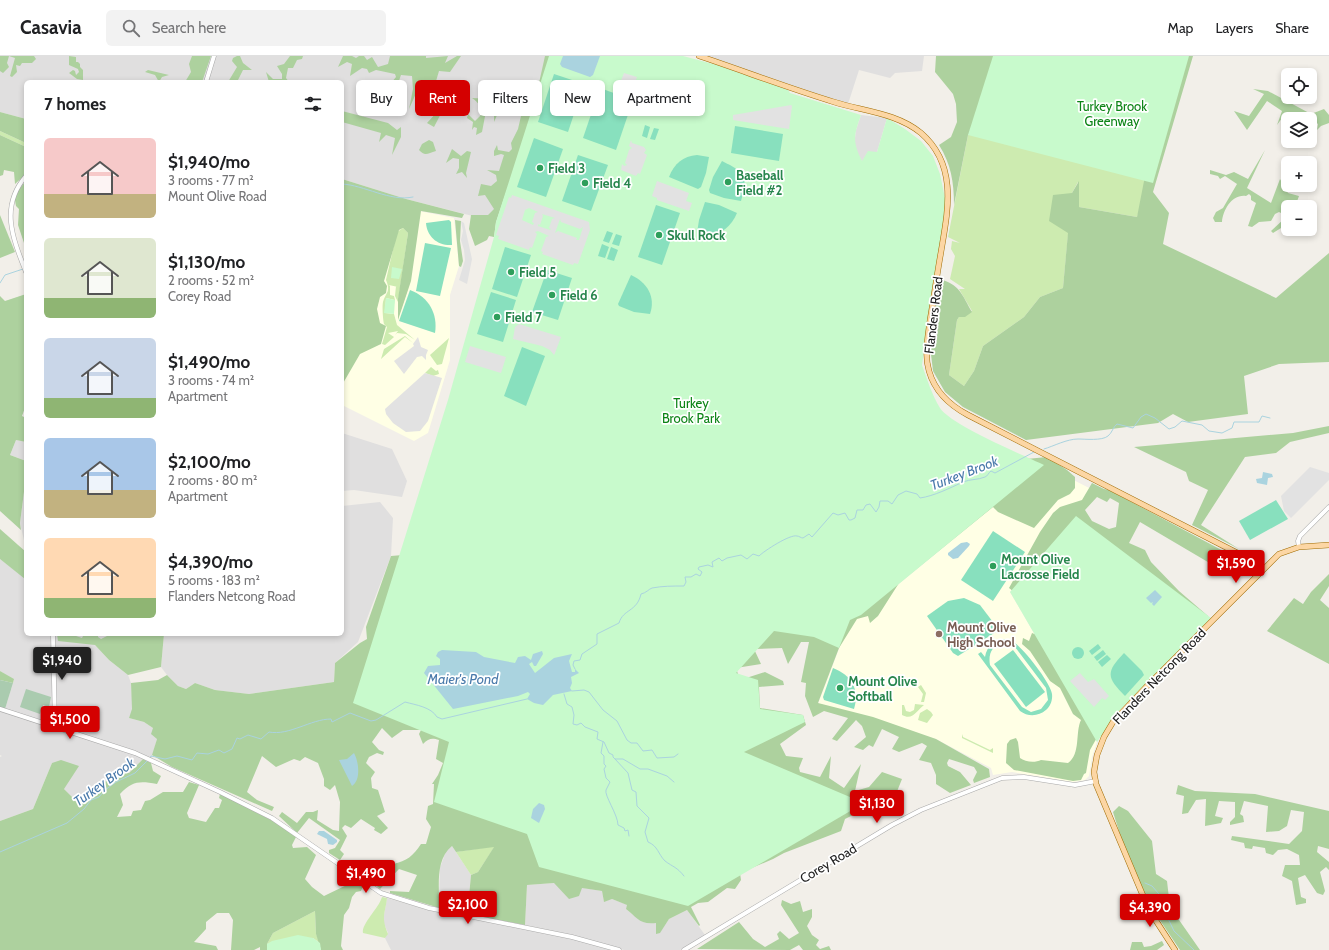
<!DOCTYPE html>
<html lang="en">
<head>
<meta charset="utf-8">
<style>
	:root { --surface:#fff; --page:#f2f2f2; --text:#202124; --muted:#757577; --line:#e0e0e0; --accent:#d40000 }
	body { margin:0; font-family:Cabin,sans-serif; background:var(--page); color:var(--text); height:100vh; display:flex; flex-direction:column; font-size:15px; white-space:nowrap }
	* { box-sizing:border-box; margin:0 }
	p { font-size:13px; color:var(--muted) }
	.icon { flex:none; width:22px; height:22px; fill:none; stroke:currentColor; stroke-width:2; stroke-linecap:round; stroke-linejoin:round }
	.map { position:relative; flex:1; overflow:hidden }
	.side { position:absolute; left:24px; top:24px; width:320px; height:556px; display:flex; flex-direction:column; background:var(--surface); border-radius:6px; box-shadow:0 2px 6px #0003 }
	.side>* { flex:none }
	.top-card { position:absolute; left:356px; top:24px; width:380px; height:36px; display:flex; gap:8px }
	.tools { position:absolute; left:1281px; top:12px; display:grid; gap:8px }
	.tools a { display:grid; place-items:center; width:36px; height:36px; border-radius:6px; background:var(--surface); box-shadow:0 2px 6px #0003; font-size:20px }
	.price { position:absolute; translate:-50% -34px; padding:0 9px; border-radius:4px; background:var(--accent); color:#fff; font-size:13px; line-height:26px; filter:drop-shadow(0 1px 2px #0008) }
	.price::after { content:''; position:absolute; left:50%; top:24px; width:12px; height:9px; margin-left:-6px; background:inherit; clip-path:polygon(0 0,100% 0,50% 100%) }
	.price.active { background:#222; color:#fff }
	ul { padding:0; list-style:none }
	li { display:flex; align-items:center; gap:12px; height:100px; padding:0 20px }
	li span { display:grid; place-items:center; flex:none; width:112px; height:80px; border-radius:6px; color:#555 }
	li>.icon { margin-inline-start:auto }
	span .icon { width:48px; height:48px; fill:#fffc; stroke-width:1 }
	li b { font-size:17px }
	h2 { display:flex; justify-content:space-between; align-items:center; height:48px; padding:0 20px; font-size:17px }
	.pill { padding:0 14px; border-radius:6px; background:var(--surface); box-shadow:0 2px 6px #0003; font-size:14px; line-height:36px }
	.pill.active { background:var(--accent); color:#fff }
	header { display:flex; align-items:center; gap:24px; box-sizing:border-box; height:56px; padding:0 20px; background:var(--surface); border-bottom:1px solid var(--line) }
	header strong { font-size:19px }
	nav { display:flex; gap:22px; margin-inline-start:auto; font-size:14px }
	.search { width:280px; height:36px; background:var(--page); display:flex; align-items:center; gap:10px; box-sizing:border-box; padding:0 14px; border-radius:6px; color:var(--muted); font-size:15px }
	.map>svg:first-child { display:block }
</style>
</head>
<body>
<header>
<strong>Casavia</strong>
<div class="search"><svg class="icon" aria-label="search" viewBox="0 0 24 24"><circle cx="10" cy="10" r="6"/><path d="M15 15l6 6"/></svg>Search here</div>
<nav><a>Map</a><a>Layers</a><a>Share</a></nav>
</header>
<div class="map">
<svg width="1329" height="894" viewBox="0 0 1329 894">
	<rect width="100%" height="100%" fill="#f2efe9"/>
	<g fill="#e0dfdf">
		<path d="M0,0H549L496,166L406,143L342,123V26H26V63L0,56Z"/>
		<path d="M706,0H924L922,15L895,17L890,22L859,14L848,48Z"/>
		<path d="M861,59L887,62L877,96L862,106L854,90L856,74Z"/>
		<path d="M342,377L392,393L407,425L402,441L354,434L342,435Z"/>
		<path d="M16,384L26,386V405L10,399Z"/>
		<path d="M26,420V493L20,467Z"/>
		<path d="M380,446L393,462L391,500L358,586L335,607L334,626L249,638L215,634L195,627L186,633L178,630L167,619L161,611L164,578H342V450Z"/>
		<path d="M0,503L25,522L26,510V578H111L95,589L109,604L128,619L131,627L133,653L129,662L144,666L153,672L157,683L151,705L143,703L129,717L120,712L80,750L64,733L52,707L33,753L0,765V701L2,700L0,699V655L4,656L14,624L0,615Z"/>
		<path d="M452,790L471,819L468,851L462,857L446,854L439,846L440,812L446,795Z"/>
		<path d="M554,827L602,835L604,845L612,843L628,849L626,853L632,858L656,867V877L660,876L669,863L687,854L705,879L680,894H624L572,879L525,869L527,829Z"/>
		<path d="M387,842L422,852L576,884L611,894H391L385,882L388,877L383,865Z"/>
	</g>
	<g fill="#ffffe5">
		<path d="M419,155L454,162L459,210L450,239V304L428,377L414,385L342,349V323L396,165Z"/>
		<path d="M1044,409L1097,436L1010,536L1097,686L1092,701L1089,720L1085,724L1073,726L1012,716L993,719L991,712L936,683L818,648L850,564L861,559Z"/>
	</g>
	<g fill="#cdebb0">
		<path d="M1171,53L1137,161L1079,151L1078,126L1072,137L1063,232L1040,241L1024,261L983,290L974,315L964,330L949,319L957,264L959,261L972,255L959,233H965L950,223L955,200L951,193L952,185L960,187L948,181L968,79Z"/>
		<path d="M0,75L26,87V91L0,79Z"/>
		<path d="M403,172L408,177L398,246L395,240L396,230L398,231L389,229L390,230V239L394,240L395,244L386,242L385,257L394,258L397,269L415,284L406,278L397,277L395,279L398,275L388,277L394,281L385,289L382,288L387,271L384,268C383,264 382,251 383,246C386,236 391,236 386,224L397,176Z"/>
		<path d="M405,280L413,287L405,281L381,303L384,293Z"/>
		<path d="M449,282L442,308L437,309L430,299Z"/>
		<path d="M431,311L436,315L438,314L439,318L433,320L425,317Z"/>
		<path d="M921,629L926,637L924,646H921L923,638L918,631Z"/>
		<path d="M915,648L924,649C917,654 913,665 902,659V649H904L906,655L910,656L914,654Z"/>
		<path d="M927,653L931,656L933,659L927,667L918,664L920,657Z"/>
		<path d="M962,678L963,681L990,694L993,692V697L962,682Z"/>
		<path d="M495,790L478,816L471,819L456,796Z"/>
		<path d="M382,841L387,842C385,859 381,860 388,878L385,882L363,877C361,868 379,852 382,841Z"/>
		<path d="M315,855L316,878L320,887L313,882L267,888L273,877Z"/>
	</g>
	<g fill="#add19e" fill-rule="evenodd">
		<path d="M0,0H34L36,3L32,7H22L20,10L16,9L17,16L12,21L10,20L15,2L9,0L7,7L9,11L3,17L0,15Z"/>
		<path d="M69,0L76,1V6H78L80,8V11L83,14V24L77,23L69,17L73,14L75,15L76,19L79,16L78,13L69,9Z"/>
		<path d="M192,0H211L202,26H185L191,16L189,8Z"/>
		<path d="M237,0H240L243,7L252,14H243L237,26H228L237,11L232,5L233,2Z"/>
		<path d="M290,0H303L302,3L297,4L293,12H288L286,22L289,26H269L266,16L273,23H282V18L277,10L284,8Z"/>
		<path d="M343,0H352L356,2L359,0H364L367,4L372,1L378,11L388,8L390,0H426V2L448,0L445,7L457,0H461L450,16L439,15L434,32L463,41L465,44L461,45L449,42L434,71L427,67L438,55L441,40L435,38L426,50L428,36L418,33L409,53L413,33L412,20L401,19L394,39L402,42L391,46L390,38L393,31L391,27L396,21L395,18L376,14L369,17L367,13L362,12L350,20L352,8L347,6L338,11Z"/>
		<path d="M545,0H552L542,32L529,43L527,39L539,27Z"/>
		<path d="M936,0H1193L1153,136L1169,157L1163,188L1276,242L1329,197V306L1279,308L1244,320L1248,358L1188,366L1173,358L1158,367L1026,384L963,351L945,336L933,315L930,290L939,223C960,228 962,239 972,256L965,261H959L957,264L949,319L964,330L974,315L983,290L1024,261L1040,241L1063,232L1068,177L1049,165L1053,139L1072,137L1079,125V151L1137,161L1145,120L992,56L968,79L954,149C954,126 951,108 939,89L951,81L957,66L956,48L953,38L935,16Z"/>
		<path d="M148,14L169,19L162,21L159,26L155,19L145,16Z"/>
		<path d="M1253,33L1268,35L1311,58L1324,53L1329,59V67L1321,70L1317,74L1318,68C1312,62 1305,63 1297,63L1289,56L1285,58L1277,69L1282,55L1267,45L1247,74L1234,55L1249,60L1264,38Z"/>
		<path d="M472,42L492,43L491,49L498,57L494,66V59L486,55L482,76L476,79L477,72L474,71L472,74L473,66L467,62L468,58L475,65L481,59C481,50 479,47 472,42Z"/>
		<path d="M532,47L535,51L496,166L494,181L489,180L487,184L475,190L469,173L471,159H488L494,153L485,139L478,140L481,128L491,130L497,125L496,119L487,114L499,115L504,99L501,98L494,100V95L497,89L498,94L509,96L512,93L511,87L518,73L521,60L527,48Z"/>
		<path d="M342,55L388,67L397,74L401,71V81L392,99L395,82L386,79L379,86L381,77L342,66Z"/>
		<path d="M0,56L26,63V87L0,75Z"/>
		<path d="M0,79L26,91V118L15,128L14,116L4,114L3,119L0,120Z"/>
		<path d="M429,84L433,86L436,95C428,97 425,101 419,94L422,88Z"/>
		<path d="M452,93L461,100L467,95L471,96L466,117L467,122L462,116L456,118L459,112V103L453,102L446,107Z"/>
		<path d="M1265,94L1247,132L1271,147L1280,123L1288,137L1299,140L1295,151H1288V173H1293L1291,175L1281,172L1273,177L1271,175L1285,162L1283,158L1279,156L1275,158L1271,165L1259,166L1252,171L1248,170L1256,147L1251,144V140L1249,138L1246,140C1232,138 1223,154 1222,166H1215L1213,162L1216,156L1223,152L1237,128L1225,120L1220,123L1218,120L1210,118V114L1226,119L1234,116L1248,123Z"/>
		<path d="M342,123L406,143L464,158L462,162L421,155L411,225L398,264V243L408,177L403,172L399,174L384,225L387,230L386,237L380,241L377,253L380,267L386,270L381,288L360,298L342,329Z"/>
		<path d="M26,125V187H24L18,169L19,153L16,150L14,139Z"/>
		<path d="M0,159L15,196L0,202Z"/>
		<path d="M455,164L461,165L460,185L463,205L461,211L459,210Z"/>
		<path d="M1310,168L1315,171L1307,179L1299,178L1300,173H1310Z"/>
		<path d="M26,238V349L22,360L26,362V386L16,384L10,399L26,405V420L20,467L21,474L0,455V240L5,245Z"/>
		<path d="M1329,370V377L1290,386L1276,397L1245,401L1201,469L1239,493L1192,469L1208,434L1189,425L1186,416L1134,391L1293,377Z"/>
		<path d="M1047,401L1067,414L1075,421V432L1070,438L1058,444L1034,472L998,456L993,451L899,527L878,560L870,567L868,560L857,563L839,592L818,647L873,661L936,683L989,713L990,721L974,727L973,724L977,716L974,711L949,703L947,707L948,710L960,716L971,729L950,737L936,728V719L931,707L919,704L927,690L922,687L899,696L892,693L899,681L882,673L873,691L869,689L863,694L854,691L866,681L862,670L856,664L837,685L832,683L848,662L824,655L813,661L805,640L806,627L801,626L809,586H801L788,608L782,592L754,593L761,608L736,612L740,624L765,616L783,625L784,629L759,631L760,652L803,659L806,669L780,688L786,700L803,702L799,712L800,716L820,721L831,700L829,722L844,732L861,708L855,735L869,731L882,716L902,723L894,743L881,740L876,749L865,759L858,754L854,756L853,759L845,763L841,775L784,797L773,803L740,817L741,824L735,833L727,832L708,846L698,847L691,851L700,869L699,870L687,854L669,863L660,877L656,878V867C639,869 637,861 626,853L627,849L612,843L604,846L602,835L582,832L579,840L569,843L554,827L527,829L525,869L462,857L468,851L471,819L478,816L494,791L456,796L452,790C436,803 439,827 439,846L446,854L390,837V835L409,836L417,819L399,813L380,833L373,826L391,812L393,808C407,805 413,800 421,788H426L431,771L426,763L428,750L433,748L434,728H432L438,719L443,707L436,703L439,684C432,682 429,682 423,688L419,678L421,674H403L392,682L382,672L372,686L379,694L384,696L383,699L377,697L369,701L366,707L375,716L371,722L372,732L378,734L385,756L377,760L388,772L381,778L374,774L375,772L361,763L351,772L345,769L342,772L347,780L340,794L344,798L340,804L329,797V794L335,792L340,784L309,762L297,777L279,760L282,756L297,767L306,756H313L318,754L317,764L333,774L339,775L340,746L335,729L330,734L324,730V723L318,707L305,701L300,705L294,703L276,711L262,700L247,736L257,744L274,751L272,755L172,711L152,699L157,683L151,678L153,672L144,666L129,662L132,653L131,627L158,624L167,619L178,630L186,633L195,627L215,634L249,638L334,626L335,607L360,587L367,583L366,571L391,500L403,499L488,456Z"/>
		<path d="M1092,427L1104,433L1109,434L1244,506C1243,515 1245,518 1235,522L1140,466L1129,487L1145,494L1151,506L1179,535L1208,560L1204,564L1018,539L1009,532L1040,476L1053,457L1060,451L1082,444ZM1097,441L1107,446L1110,442L1119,447L1116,471L1109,473L1092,465L1085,454Z"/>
		<path d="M0,473L26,496L25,523L0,503Z"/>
		<path d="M1329,518V530L1320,544L1329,552V608L1267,575L1294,542L1303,548L1311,536Z"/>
		<path d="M1032,577L1049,584L1099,678L1090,694L1086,717L1084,718L1081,724L1073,725L1014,714L1006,707L1007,688L1010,684L1016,682L1018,686L1020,702C1025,706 1035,707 1041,704L1068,707C1081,698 1075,676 1081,664L1073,658L1060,632L1050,625L1030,595L1022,588L1023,582L1029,585Z"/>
		<path d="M57,578H77L76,580L82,582L84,578H98V581L101,583L111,578H164L161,611L128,619L109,604L95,589L58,585Z"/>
		<path d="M0,615L14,623L13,627L0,624Z"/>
		<path d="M143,703L151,707L153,715L161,720L157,728C139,725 133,725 120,738L123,749L117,761L131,760L133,755L141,754L145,745L150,744L163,736H183L189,726L199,729L187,757L189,762L206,766L215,752H219L222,744L219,742L220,738L273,765L296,781L292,789L293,792L307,791L316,799L305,823L312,831L324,840L355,825L363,830L361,835L356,836L352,841L349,852L344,859L341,890L343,894H321L316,878L315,855L273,877L267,888V894H260V891L254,894H231L233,864L229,857H217L206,866V873L194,886L216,890L218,894H0V765L33,753L52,707L61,704L79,710L64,733L80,749L120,712L129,717Z"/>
		<path d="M1178,729L1195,735L1255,738L1329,755V793L1318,790L1317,796L1329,806V814L1326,811L1320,816L1325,835L1323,839L1317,837L1305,819L1298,822L1301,841L1306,843V847L1296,849L1292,825L1282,820L1285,809H1300L1299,799L1287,793L1278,794L1273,799L1266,797L1265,792L1253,790L1252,793L1245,792L1244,787L1231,784L1232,780L1289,788L1302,775L1304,756L1291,754L1287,770L1279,775L1266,776L1268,750L1244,745L1240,758L1243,760L1244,766L1230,769V766L1235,761V746L1219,745L1215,760L1223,762L1221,767L1205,770L1206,743L1196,744L1188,757L1182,758L1184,740L1176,738Z"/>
		<path d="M1119,750L1128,755L1152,785L1156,818L1167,825L1170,851L1200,894H1180L1151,851L1124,791L1113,756Z"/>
		<path d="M782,844L791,848L800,845L803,856L812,853V861L807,870L812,879L819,884L816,889L820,893L829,890L831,894H803L799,889L790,894L697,893L739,866L753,883L765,891L779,883L777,878L780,875L789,883L799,877L781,849Z"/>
		<path d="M1162,885L1164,889L1157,894H1130L1132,886H1142L1144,891L1151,890Z"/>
	</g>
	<g fill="#aacbaf">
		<path d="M0,624L13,627L5,653L0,651Z"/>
		<path d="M26,633L51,641L49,651L43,649L40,658L20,651Z"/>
	</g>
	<g fill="#c8facc">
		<path d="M549,0H683L717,9L788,34L790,37L861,59C854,79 852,85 862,105L868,95L877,96L887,62L905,73L921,85L933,100L940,118L946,147L922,309C927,323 932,339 940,352C951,369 1023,399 1044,409L861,559L850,564L839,592L814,581L774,575L736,617L758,624L760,653L803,659L805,666L744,696L864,747L688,850L539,811L527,778L434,746L449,686L353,647L448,344L494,181L496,166Z"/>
		<path d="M993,0H1189L1153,127L968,79Z"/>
		<path d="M392,211L402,213L399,223L391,222Z"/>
		<path d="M386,242L395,244L394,258L384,257Z"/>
		<path d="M1076,460L1211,562L1117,657L1097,686L1010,536Z"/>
		<path d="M298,879L313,882L320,887L321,894H267V888L272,885Z"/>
	</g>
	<g fill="#88e0be" fill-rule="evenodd">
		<path d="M554,18L584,28L568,76L538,66Z"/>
		<path d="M600,32L633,44L616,94L583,82Z"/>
		<path d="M645,69L650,71L647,82L642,80Z"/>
		<path d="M735,70L783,78L779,105L731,97Z"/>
		<path d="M654,72L659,73L655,84L650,83Z"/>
		<path d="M534,82L563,93L546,141L517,131Z"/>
		<path d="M578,99L608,109L591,155L562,145Z"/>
		<path d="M697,99L709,101L706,117L701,131L698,133L669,121C674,108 683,100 697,99Z"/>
		<path d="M722,105C746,117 748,119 741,145L724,142L710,137L709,134L713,121Z"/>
		<path d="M705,146L719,149L737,157C730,174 715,183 697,177L699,164Z"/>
		<path d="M656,149L680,157L662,209L638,201Z"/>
		<path d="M449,164L451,166L452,189C438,190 427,181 426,167Z"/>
		<path d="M607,175L613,177L609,187L603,185Z"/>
		<path d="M616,178L622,180L619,190L612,188Z"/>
		<path d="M425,187L451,192L440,240L416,235Z"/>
		<path d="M602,188L609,191L605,202L598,200Z"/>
		<path d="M505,191L531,199L517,241L492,233Z"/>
		<path d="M611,191L618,194L614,205L607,203Z"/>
		<path d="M547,214L572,222L558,264L532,256Z"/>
		<path d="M631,219C647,226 656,241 650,258L634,256L619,250L618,248Z"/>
		<path d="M410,234C429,241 438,258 435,277L399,265Z"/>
		<path d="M491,236L516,244L503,286L477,278Z"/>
		<path d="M522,291L545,300L526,350L504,340Z"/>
		<path d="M1276,444L1288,463L1250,484L1239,465Z"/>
		<path d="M993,475L1025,496L993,545L961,524Z"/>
		<path d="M964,542L980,549L999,574L958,600L953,597L927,560L948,545Z"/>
		<path d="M1009,583C1020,587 1051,627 1052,638C1054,656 1033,665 1020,655L978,598L981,596L985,601C987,589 996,582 1009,583ZM1003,587L1015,591L1046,632L1048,644L1041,653L1031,656L1022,651L990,609C988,598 992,589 1003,587Z"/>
		<path d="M1098,588L1101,592L1092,599L1089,595Z"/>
		<circle cx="1078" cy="597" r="6"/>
		<path d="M1013,594L1045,636L1026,651L994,608Z"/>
		<path d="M1103,594L1106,598L1097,605L1094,601Z"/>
		<path d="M1124,597L1142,615L1144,619L1125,640C1106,621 1106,616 1124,597Z"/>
		<path d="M1107,599L1111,603L1102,611L1098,606Z"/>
		<path d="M833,612C851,619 860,633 854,653L824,644L823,641Z"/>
	</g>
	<g fill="#e2e2e2" fill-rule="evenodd">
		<path d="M624,17L637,21L632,34L619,30Z"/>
		<path d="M678,43H685L690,45L685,55L679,54Z"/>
		<path d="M791,49L792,50L789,73L733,64V59Z"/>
		<path d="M631,84L632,87L644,91L646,94L644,97L647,99L640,118L638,117L636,120L621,114L622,108L624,110L627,109L625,107L629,94L632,92L629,90Z"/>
		<path d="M657,125L689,137L686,145L692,147L689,155L657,144V142L652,140Z"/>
		<path d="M512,139L589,166L590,174L578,208L574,207L573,209L542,198L543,196L541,195L546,181L549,180L538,175L535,176L537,178L532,192L530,191L529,194L498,183L499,180L496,179L509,141L511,142ZM529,152L538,156L535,157L532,166L534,167L533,169L522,164L525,154ZM542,158L555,162L552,163L549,172L551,173L550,174L538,170V168L540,169L543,160ZM560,163L561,166L580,173L583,171L579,184H576L577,182L558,175L555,177Z"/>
		<path d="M461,165L464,167L472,203L467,228L459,224L465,204L464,194L461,184L463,175Z"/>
		<path d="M519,268L561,281L555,297L554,299L550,294L542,290L513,283L515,271Z"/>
		<path d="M418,281L421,291L428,294L426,299V304L422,300L417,301L404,318L394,305L414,290L413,288Z"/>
		<path d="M470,290L506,301L501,317L465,306Z"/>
		<path d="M425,317L442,322L428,365L420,375L406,376L393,367L386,358L385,353Z"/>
		<path d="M1310,411L1329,417V424L1291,462L1284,455L1281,440Z"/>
		<path d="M1080,617L1088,626L1094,623L1109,640L1105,644L1102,642L1094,651L1070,625Z"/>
	</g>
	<g fill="#aad3df">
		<path d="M563,0H600L593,19L590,21L562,11L560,8Z"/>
		<path d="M1263,416L1272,418L1273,421L1268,422L1267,429L1257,427L1256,423L1262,422Z"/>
		<path d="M967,486L970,488L969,490L958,502L953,503L948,499V497L961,487Z"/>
		<path d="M1155,534L1160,539L1154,545L1160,539L1162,541L1154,550L1152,548L1153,546L1151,547L1146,542Z"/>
		<path d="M442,594L476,596L484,601L515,607L518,601L525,600L531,604L533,598L542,595L543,598L536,610H534L532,606L529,608L535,617L554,602L572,598L569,605L572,616H575V613L579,617L571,621L572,627L570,632L572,635L553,639L543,649L534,647L527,643L530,638L528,636L518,640L453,653L424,617L428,610L440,609V603L436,600L438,596Z"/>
		<path d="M354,697C359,706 361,724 352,730L339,704L347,703Z"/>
		<path d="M539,747L544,749L545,753L539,767L531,762L533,753Z"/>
		<path d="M319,775H324L337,784V786L333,789L328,788L327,783L317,778Z"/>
	</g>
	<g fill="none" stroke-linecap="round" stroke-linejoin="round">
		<g stroke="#aad3df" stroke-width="1">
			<path d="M342,128C364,129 390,146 413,141"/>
			<path d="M0,227L5,219L23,213"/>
			<path d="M1044,393C1054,390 1067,383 1078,383C1085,383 1102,385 1108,380C1112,377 1113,371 1117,368L1133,372L1141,361L1146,358L1155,362L1169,373L1175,371L1182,365L1202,369L1209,375L1222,377L1232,372L1234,366H1259L1262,360L1270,362"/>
			<path d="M575,613L573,609L574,605L580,604L582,598L597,588V578L619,567C623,553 637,556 641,538C646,537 649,533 652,532C662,530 673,530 684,530L686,526L685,521H691L696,518L700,520L702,516L698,513L699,511L708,509L713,511L712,506L719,502L722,505L727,502L741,499L747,503L753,498L759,500C764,495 790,478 797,480C799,480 801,482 803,482L809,478L812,481L833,457L838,459L845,457L849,464H851L855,462L857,454H863L866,449L870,448L876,456L879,451L880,445H888L892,448L898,439L906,435L917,438L920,442C934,440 950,432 963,426C970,423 978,424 985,421C988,420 988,417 991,415L995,417L1034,396"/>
			<path d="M572,635L584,634L589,636L603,654L617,665L627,684L631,687H637L643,695L652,694L657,702L674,701L678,698"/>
			<path d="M564,638L567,648L572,651L574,659L573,668L577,669L581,667L585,671L598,676L597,683L604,686L609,697L613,699V701L615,703H623L640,713H648L667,720L674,726"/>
			<path d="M603,686L601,697L604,700V708L606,710L604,713L606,722L610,726C609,729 607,731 606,734C604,739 618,759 618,769L624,772L625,775L628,774L629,780"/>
			<path d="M150,702L151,700L165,703L177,700L192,704L197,697L208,698L219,694L224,697L232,693L237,682L240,683L248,679L261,683L269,676C289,680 311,663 331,663L332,666L350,657L371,665L376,664L405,646C416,649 431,651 437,661L442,663L527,643"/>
			<path d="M615,703L628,717L632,734L636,736L637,750L649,762L645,776L648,786C658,790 658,798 665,805C673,811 677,811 684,820"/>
			<path d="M0,796L67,767L84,753L91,744L99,741L105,734L116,726L135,717L148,704"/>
			<path d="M1145,827L1152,830L1159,838V848L1163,852L1174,875L1194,894"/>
		</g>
		<defs>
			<g id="minor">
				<path d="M206,26L214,0"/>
				<path d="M26,120C0,150 12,181 26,216"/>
				<path d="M1299,491L1298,485L1300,480L1329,451"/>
				<path d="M53,578L55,671"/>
				<path d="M0,653L135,697L220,736L272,762L381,837L429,852L572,881L619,894"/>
				<path d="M684,894L892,769L921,754L1002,722L1024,721L1075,729L1096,725"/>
			</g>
			<g id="major">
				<path d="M699,0C744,15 788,32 834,46C863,55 897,57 921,77C958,109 948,154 941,196C937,218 934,241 930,264C928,281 924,298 929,315C935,336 949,349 968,359L1251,504L1263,513"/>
				<path d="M1175,894L1149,854L1096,728L1094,716L1097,699L1104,681L1113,666L1149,628L1279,498L1299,491L1329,489"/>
			</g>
		</defs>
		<use href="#minor" stroke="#a9a9a9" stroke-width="5"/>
		<use href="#major" stroke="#a06b00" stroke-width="6"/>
		<use href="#minor" stroke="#fff" stroke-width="4"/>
		<use href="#major" stroke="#fcd6a4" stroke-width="5"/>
	</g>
	<g fill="#2e9e5b" stroke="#fff" stroke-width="1.5">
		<circle cx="540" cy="112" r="4"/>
		<circle cx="728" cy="126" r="4"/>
		<circle cx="585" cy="127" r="4"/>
		<circle cx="659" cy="179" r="4"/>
		<circle cx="511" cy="216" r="4"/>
		<circle cx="552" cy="239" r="4"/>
		<circle cx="497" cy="261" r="4"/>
		<circle cx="993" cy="510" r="4"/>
		<circle cx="840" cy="632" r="4"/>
	</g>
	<circle fill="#8d6e63" stroke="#fff" stroke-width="1.5" cx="939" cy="578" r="4"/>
	<g text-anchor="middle" stroke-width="3.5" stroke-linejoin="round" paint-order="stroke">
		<g font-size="13" fill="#0c8416" stroke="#fff">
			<text x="1112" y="55">Turkey Brook<tspan x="1112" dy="15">Greenway</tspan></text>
			<text x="691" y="352">Turkey<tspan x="691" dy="15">Brook Park</tspan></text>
		</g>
		<g font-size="13" font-weight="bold" fill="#27864d" stroke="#fff" text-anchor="start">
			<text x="548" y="117">Field 3</text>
			<text x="736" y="124">Baseball<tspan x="736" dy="15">Field #2</tspan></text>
			<text x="593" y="132">Field 4</text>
			<text x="667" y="184">Skull Rock</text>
			<text x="519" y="221">Field 5</text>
			<text x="560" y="244">Field 6</text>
			<text x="505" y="266">Field 7</text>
			<text x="1001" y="508">Mount Olive<tspan x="1001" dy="15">Lacrosse Field</tspan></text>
			<text x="848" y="630">Mount Olive<tspan x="848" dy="15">Softball</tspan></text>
		</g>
		<g font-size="13" fill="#222" stroke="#fff">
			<text transform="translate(933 259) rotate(-83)" y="5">Flanders Road</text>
			<text transform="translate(1159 620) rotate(-46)" y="5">Flanders Netcong Road</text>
			<text transform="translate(828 807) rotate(-31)" y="5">Corey Road</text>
		</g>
		<g font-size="13" font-weight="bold" fill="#785e54" stroke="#fff" text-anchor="start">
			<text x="947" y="576">Mount Olive<tspan x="947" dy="15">High School</tspan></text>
		</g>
		<g font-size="14" font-style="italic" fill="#4a7aab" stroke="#fff">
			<text transform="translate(964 417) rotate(-21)" y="5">Turkey Brook</text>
			<text x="463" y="628">Maier's Pond</text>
			<text transform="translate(104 726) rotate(-36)" y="5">Turkey Brook</text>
		</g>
	</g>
</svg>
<div class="tools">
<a><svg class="icon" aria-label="locate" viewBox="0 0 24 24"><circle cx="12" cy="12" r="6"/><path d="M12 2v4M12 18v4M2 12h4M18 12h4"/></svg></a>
<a><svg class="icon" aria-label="layers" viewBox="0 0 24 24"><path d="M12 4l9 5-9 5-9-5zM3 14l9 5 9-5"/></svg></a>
<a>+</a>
<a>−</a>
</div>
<b class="price" style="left:1236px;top:528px">$1,590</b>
<b class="price active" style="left:62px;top:625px">$1,940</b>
<b class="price" style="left:70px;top:684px">$1,500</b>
<b class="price" style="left:877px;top:768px">$1,130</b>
<b class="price" style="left:366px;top:838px">$1,490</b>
<b class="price" style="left:468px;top:869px">$2,100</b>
<b class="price" style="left:1150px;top:872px">$4,390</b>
<div class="top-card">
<a class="pill">Buy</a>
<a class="pill active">Rent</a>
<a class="pill">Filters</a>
<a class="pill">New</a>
<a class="pill">Apartment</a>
</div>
<section class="side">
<h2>7 homes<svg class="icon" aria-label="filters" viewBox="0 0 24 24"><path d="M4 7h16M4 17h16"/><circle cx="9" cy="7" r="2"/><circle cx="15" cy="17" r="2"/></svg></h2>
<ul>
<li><span style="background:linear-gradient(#f6c9c9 70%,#c2b280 0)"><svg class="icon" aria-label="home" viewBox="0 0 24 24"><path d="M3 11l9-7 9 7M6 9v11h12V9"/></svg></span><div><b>$1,940/mo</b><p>3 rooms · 77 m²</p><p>Mount Olive Road</p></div></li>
<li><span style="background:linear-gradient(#dfe7d0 75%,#8fb573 0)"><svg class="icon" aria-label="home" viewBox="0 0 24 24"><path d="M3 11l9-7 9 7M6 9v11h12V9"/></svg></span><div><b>$1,130/mo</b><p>2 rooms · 52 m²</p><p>Corey Road</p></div></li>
<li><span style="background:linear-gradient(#c9d6e8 75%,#8fb573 0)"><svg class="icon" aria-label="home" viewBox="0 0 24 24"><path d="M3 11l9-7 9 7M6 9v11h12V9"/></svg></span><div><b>$1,490/mo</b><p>3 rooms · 74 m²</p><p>Apartment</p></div></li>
<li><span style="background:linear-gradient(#a9c7e8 65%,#c2b280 0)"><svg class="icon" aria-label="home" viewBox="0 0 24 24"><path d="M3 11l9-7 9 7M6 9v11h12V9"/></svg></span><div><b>$2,100/mo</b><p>2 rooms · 80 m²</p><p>Apartment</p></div></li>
<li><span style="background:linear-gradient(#ffd9b3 75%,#8fb573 0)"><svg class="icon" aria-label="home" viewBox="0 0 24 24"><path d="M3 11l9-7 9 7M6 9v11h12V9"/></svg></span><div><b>$4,390/mo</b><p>5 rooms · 183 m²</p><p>Flanders Netcong Road</p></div></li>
</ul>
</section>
</div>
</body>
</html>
